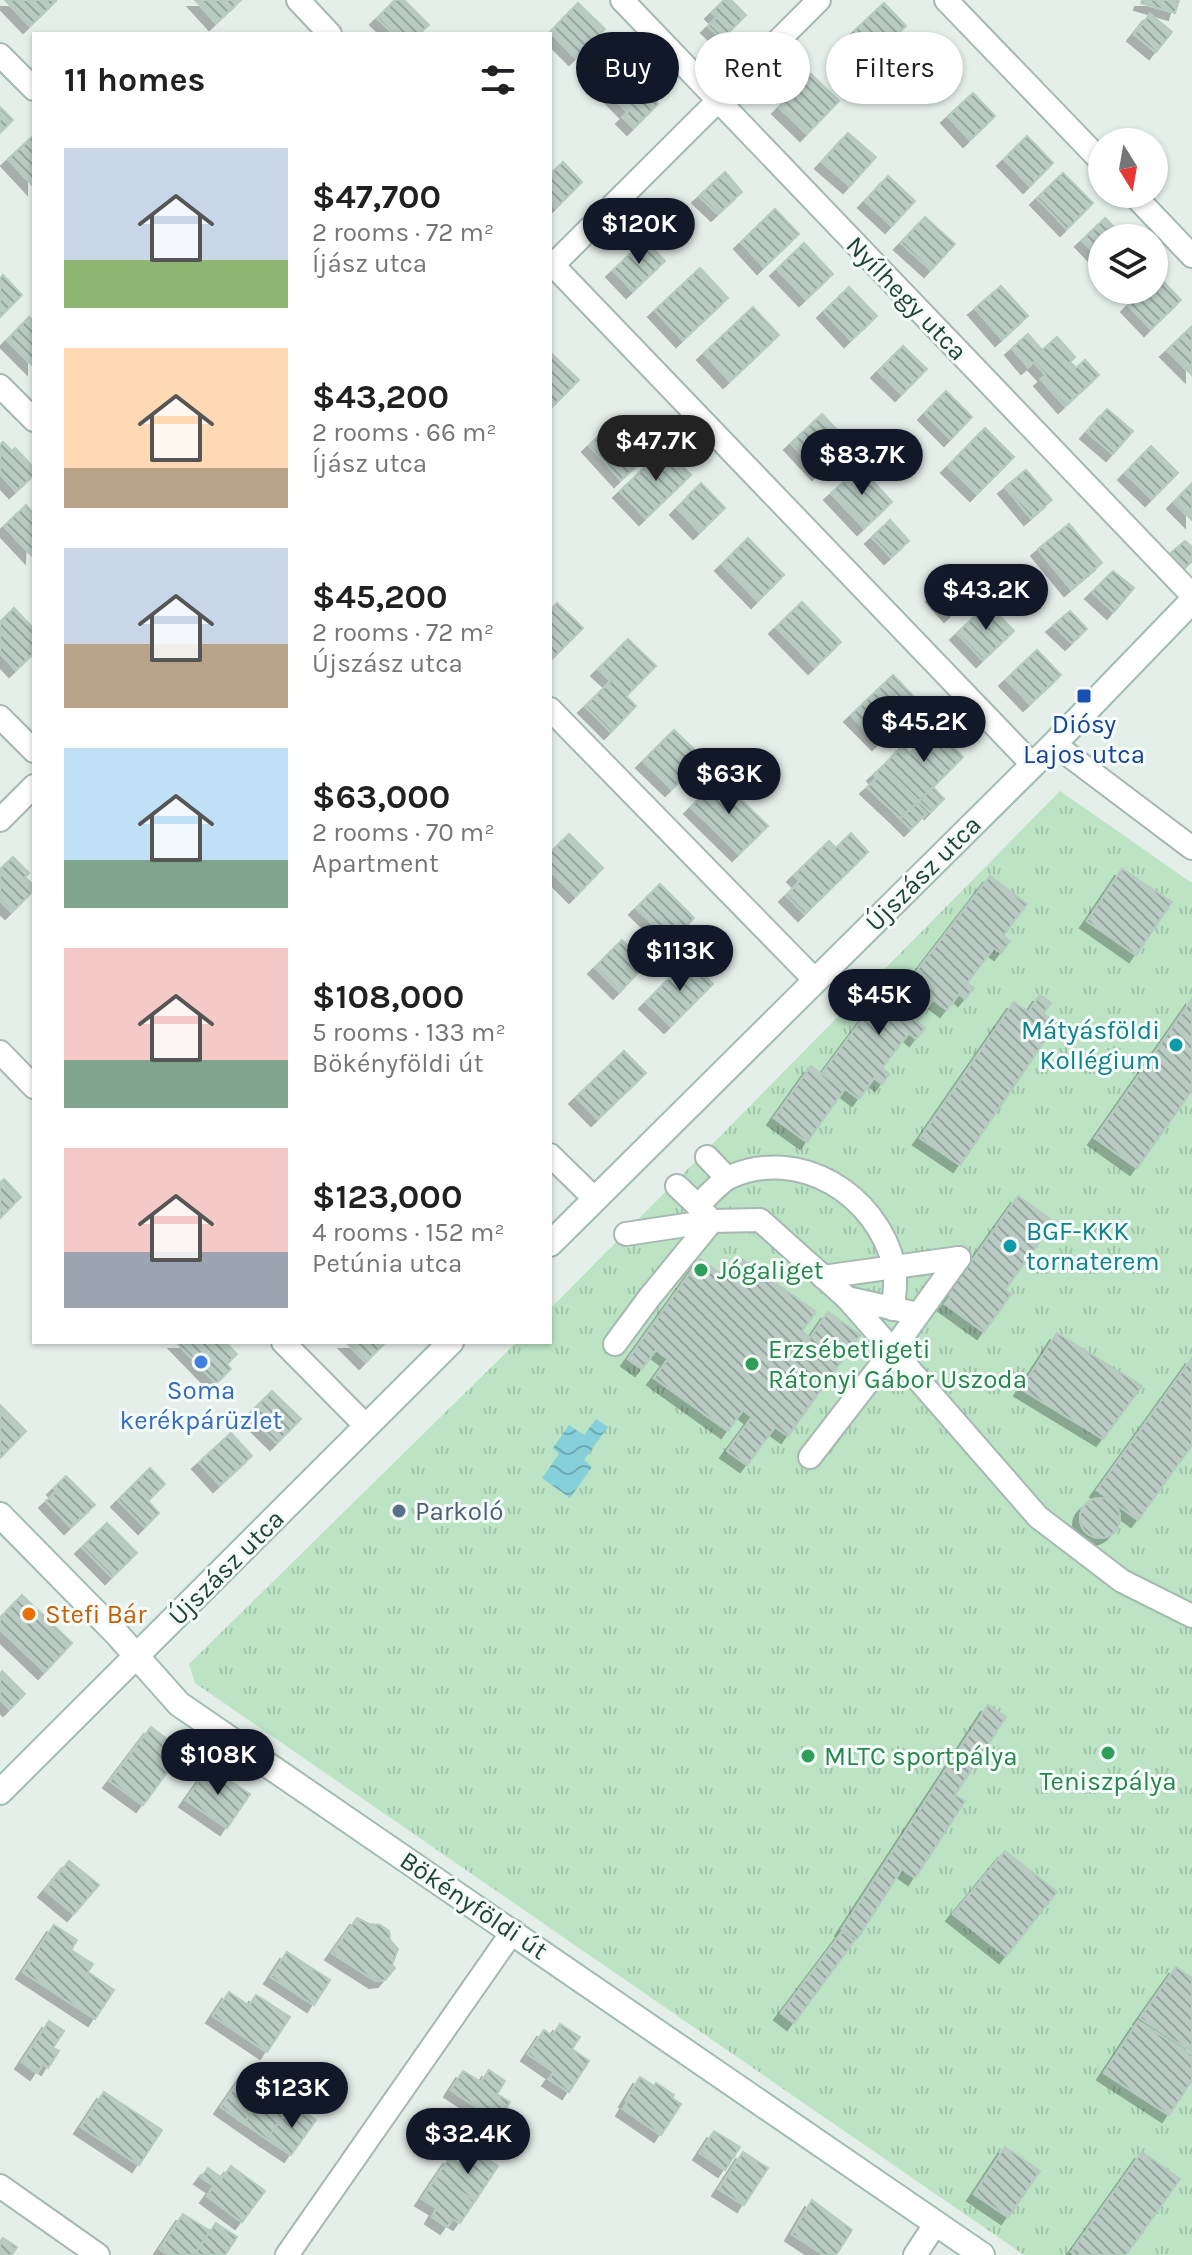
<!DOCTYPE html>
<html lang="en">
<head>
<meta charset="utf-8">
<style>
	:root { --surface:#fff; --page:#f6f6f6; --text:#202124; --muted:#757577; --accent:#111827 }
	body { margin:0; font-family:Karla,sans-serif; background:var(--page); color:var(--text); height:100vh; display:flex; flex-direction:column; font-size:30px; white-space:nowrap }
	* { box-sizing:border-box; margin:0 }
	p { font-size:26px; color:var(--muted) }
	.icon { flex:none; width:44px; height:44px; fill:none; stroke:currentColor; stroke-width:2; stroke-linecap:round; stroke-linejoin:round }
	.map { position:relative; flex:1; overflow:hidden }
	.sheet { position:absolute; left:32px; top:32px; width:520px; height:1312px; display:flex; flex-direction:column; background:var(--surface); border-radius:0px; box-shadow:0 2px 6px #0004 }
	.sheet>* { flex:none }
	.hud { position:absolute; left:576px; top:32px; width:496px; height:72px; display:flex; gap:16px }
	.needle { width:52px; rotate:169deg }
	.controls { position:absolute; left:1088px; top:128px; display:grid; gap:16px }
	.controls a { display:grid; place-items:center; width:80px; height:80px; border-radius:50%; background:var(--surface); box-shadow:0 2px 6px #0004; font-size:40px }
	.price { position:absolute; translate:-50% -68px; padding:0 18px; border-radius:28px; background:var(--accent); color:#fff; font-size:26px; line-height:52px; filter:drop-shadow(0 2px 4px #0008) }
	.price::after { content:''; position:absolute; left:50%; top:48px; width:24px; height:18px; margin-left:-12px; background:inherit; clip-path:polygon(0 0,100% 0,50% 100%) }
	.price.on { background:#222; color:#fff }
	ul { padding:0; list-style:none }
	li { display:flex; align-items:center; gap:24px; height:200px; padding:0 32px }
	li span { display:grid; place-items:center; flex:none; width:224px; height:160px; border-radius:0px; color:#555 }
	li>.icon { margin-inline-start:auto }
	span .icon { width:96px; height:96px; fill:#fffc; stroke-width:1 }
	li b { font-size:34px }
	h2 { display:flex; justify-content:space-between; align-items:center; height:96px; padding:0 32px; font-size:34px }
	.chip { padding:0 28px; border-radius:36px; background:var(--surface); box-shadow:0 2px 6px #0004; font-size:28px; line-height:72px }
	.chip.on { background:var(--accent); color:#fff }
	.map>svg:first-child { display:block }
</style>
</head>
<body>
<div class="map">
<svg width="1192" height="2255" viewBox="0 0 1192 2255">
	<defs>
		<pattern id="park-tufts" width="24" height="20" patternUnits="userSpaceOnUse" patternTransform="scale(2)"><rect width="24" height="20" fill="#bbe3c4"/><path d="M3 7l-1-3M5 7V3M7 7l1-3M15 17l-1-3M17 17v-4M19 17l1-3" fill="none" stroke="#a0c4a9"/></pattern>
		<pattern id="water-waves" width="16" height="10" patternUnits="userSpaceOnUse" patternTransform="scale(2)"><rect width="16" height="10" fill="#86d0da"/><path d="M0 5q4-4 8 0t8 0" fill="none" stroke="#6daab2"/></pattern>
		<pattern id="building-back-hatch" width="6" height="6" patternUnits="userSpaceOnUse" patternTransform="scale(2)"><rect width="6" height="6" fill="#b9cbc3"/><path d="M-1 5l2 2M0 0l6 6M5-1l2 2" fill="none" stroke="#96a69f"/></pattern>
		<filter id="shadow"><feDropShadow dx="-7" dy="7" stdDeviation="0" flood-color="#0004"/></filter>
	</defs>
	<rect width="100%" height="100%" fill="#e4efea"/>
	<path fill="url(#park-tufts)" d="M1060,791L1192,883V2255H1024L195,1683L189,1664L517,1342H550V1309Z"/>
	<path fill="url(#water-waves)" d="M596,1419L608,1427L584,1460L592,1467L570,1498L542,1478L559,1454L553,1448L569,1425L584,1435Z"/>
	<g fill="url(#building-back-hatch)" stroke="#b5cac1" stroke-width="2" filter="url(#shadow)">
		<path d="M5,0H56V1L30,26Z"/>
		<path d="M195,0H241L216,23Z"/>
		<path d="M395,0H404L429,25L419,34H394L377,18Z"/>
		<path d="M724,0H731L746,15L722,39L708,26L717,17L712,12Z"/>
		<path d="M1142,0H1179L1175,13L1141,3Z"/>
		<path d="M578,3L605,29L576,58L550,32Z"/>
		<path d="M884,3L906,26L877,53L855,30Z"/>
		<path d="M1150,14L1172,32L1156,52L1134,34Z"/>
		<path d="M927,47L950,70L925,93L903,71Z"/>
		<path d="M630,56L660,86L650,96L658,104L634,128L623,117L628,112L601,85Z"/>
		<path d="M811,74L839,101L807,134L779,107Z"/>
		<path d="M973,93L995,116L970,140L948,116Z"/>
		<path d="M0,107L13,120L0,133Z"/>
		<path d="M848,133L876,157L850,186L822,162Z"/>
		<path d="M33,136L34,137V187L8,159Z"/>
		<path d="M1027,136L1053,163L1030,186L1004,159Z"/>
		<path d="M563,162L582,182L556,208L550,202V174Z"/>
		<path d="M725,172L742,192L718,214L699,196Z"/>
		<path d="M1063,173L1093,203L1067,229L1037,198Z"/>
		<path d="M888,176L915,201L892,226L865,201Z"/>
		<path d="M775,209L799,234L764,267L741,242Z"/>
		<path d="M925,217L955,244L931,270L901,243Z"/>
		<path d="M1105,218L1125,238H1102V261L1082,240Z"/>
		<path d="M645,240L665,261L633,291L613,270Z"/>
		<path d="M804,243L833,274L806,299L777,269Z"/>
		<path d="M700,268L728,298L683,340L655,310Z"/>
		<path d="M3,275L22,295L0,317V278Z"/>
		<path d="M1158,276L1181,300L1151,329L1128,305L1143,290H1154V279Z"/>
		<path d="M1001,286L1028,316L1002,339L975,308Z"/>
		<path d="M849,287L877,316L851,340L824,311Z"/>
		<path d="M753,307L779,335L730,381L704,353Z"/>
		<path d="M29,317L34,322V367L7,340Z"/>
		<path d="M1192,326V375L1167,350Z"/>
		<path d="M1028,334L1042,350L1057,337L1075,357L1070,362L1076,368L1085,360L1099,375L1065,406L1041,379L1046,375L1034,362L1028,367L1012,348Z"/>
		<path d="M903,346L927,369L902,394L878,371Z"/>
		<path d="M550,352L579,380L550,409Z"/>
		<path d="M946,391L972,417L951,439L925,413Z"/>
		<path d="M1107,409L1133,431L1113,454L1087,432Z"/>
		<path d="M822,414L850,444L819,473L791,443Z"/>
		<path d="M617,418L650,453L621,480L589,445Z"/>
		<path d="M985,428L1014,457L977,494L948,466Z"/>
		<path d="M3,442L12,451L15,448L34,468V475L16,491L0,474V445Z"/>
		<path d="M1151,446L1178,473L1152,499L1125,473Z"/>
		<path d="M665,448L691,475L646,518L620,491Z"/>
		<path d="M860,467L892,502L864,528L831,493Z"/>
		<path d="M1026,470L1052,500L1031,518L1005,487Z"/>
		<path d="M701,483L725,508L700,532L677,508Z"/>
		<path d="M1192,483V520L1174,502Z"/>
		<path d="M26,505L34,514L32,556L4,526Z"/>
		<path d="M890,520L909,541L891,557L872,537Z"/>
		<path d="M1069,524L1102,563L1071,589L1038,549Z"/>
		<path d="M748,538L784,575L758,601L722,564Z"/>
		<path d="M1185,541L1192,547V561L1184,569L1168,555Z"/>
		<path d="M1113,571L1134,588L1114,612L1092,592Z"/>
		<path d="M958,573L975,592L951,615L933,595Z"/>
		<path d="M802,602L841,642L815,667L776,627Z"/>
		<path d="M557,603L583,628L551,660L550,610Z"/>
		<path d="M988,604L1014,631L983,660L957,633Z"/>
		<path d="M14,608L34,629V653L16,670L0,653V622Z"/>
		<path d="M1070,611L1087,629L1072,643L1053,625Z"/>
		<path d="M628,639L656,666L626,696L636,706L611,732L585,706L611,681L598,669Z"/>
		<path d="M1037,650L1061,675L1030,704L1006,679Z"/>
		<path d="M893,675L920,703L879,743L851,715Z"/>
		<path d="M935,728L963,757L919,801L883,766L903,745L910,753Z"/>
		<path d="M674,730L703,758L672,789L643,761Z"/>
		<path d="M883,766L919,801L900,818L867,787L877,778L874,774Z"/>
		<path d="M719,778L768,826L739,854L691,807Z"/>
		<path d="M933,787L944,799L931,812L919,801Z"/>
		<path d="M916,804L926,814L911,829L900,818Z"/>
		<path d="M851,833L868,852L805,914L786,895L800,881L794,875L829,841L836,848Z"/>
		<path d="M569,834L603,868L576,896L550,870V853Z"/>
		<path d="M13,857L29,873L25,877L34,886V890L12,912L0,900V869Z"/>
		<path d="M1122,869L1172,902L1136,955L1087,921Z"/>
		<path d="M990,876L1027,904L1003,936L1010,941L1001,953L994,948L967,983L974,988L965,999L959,994L947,1010L909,981Z"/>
		<path d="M660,884L694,918L671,942L636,908Z"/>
		<path d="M622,940L646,964L620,992L595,967Z"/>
		<path d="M688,959L713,984L671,1026L646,1002Z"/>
		<path d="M896,974L932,1001L917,1022L925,1028L916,1039L909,1033L882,1068L889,1074L882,1084L874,1078L859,1099L823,1072Z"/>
		<path d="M1040,995L1051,1003L1043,1014L1057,1023L960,1165L920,1138L1014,1002L1028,1012Z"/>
		<path d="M1192,999V1090L1137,1168L1095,1138Z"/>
		<path d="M624,1051L646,1073L598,1119L576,1097Z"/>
		<path d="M811,1066L844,1090L807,1142L774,1118Z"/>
		<path d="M4,1179L21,1197L0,1218V1183Z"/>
		<path d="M1018,1196L1054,1222L1005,1290L1011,1294L984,1332L945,1304L951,1296L940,1288L955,1267L964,1272Z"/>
		<path d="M739,1257L816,1312L802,1331L810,1338L828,1312L860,1335L788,1436L775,1427L747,1465L727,1451L752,1417L743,1410L728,1431L654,1378L668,1359L656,1350L642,1369L628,1359L700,1259L724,1276Z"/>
		<path d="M1057,1333L1142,1386L1103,1439L1021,1389Z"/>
		<path d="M176,1342H225L237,1354L227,1364L231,1369L216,1383Z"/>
		<path d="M346,1342H386L366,1362Z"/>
		<path d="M1192,1358V1445L1138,1520L1097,1490Z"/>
		<path d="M272,1391L301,1419L277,1443L248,1415Z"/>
		<path d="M0,1405L26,1431L1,1457L0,1456Z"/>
		<path d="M231,1433L252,1456L220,1485L199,1462Z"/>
		<path d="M150,1468L165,1484L148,1501L159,1513L145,1527L118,1500Z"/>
		<path d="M66,1476L95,1505L71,1527L46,1501L57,1491L54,1488Z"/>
		<circle cx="1100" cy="1518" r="20"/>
		<path d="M107,1523L137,1553L112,1577L82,1547Z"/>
		<path d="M22,1595L72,1643L45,1672L0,1629V1618Z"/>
		<path d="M2,1671L25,1694L10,1709L0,1699V1674Z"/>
		<path d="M988,1705L1006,1717L955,1795L965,1801L915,1878L902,1869L857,1939L842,1929Z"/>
		<path d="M151,1727L183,1751L143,1805L110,1781Z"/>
		<path d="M209,1767L250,1794L227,1828L186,1800Z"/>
		<path d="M1005,1851L1057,1892L1006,1956L953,1914Z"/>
		<path d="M69,1861L99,1885L74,1914L45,1890Z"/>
		<path d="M357,1918L369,1924L380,1925L389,1931L390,1940L398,1949L392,1965L395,1968L385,1980L376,1981L332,1953Z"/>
		<path d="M54,1925L77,1940L71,1950L93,1964L88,1972L114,1990L95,2019L23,1972Z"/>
		<path d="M842,1932L854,1941L794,2023L781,2013Z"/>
		<path d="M287,1952L330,1980L314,2005L271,1977Z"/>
		<path d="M1176,1967L1192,1978V2052L1140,2018Z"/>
		<path d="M229,1992L249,2006L256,1995L290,2017L267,2052L213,2016Z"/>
		<path d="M49,2021L64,2031L53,2048L59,2051L48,2068L43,2064L37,2073L22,2062Z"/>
		<path d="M1138,2021L1192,2055V2080L1169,2115L1104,2073Z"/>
		<path d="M560,2024L580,2037L572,2049L589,2061L569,2092L549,2079L554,2072L528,2054L544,2030L552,2036Z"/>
		<path d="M489,2070L505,2081L497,2094L510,2102L498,2121L451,2090L463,2071L481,2082Z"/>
		<path d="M246,2071L269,2087L244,2123L221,2107Z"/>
		<path d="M640,2077L654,2086L656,2083L674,2095L672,2098L681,2104L661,2135L623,2109L628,2101L626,2100Z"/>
		<path d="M269,2087L292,2104L267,2139L244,2123Z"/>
		<path d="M104,2092L162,2130L139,2165L81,2127Z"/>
		<path d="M292,2104L316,2120L291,2155L267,2139Z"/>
		<path d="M714,2131L740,2147L725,2170L700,2153Z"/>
		<path d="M1005,2147L1040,2171L1008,2217L974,2194Z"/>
		<path d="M743,2152L768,2168L744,2205L719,2189Z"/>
		<path d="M1142,2152L1180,2179L1126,2255H1075L1071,2252Z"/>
		<path d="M480,2154L498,2166L475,2201L437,2176L450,2157L470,2170Z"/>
		<path d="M231,2166L265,2191L242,2222L207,2196L214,2186L201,2177L208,2168L222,2178Z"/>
		<path d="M437,2176L475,2201L460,2223L453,2219L447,2227L432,2217L437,2208L422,2199Z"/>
		<path d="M812,2200L852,2230L836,2255H824L792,2234Z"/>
		<path d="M183,2214L210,2231L194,2255H169L160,2249Z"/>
		<path d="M216,2223L237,2237L225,2255H194Z"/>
		<path d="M3,2238L17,2247L12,2255H0V2242Z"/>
	</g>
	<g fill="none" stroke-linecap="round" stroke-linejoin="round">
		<defs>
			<g id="street">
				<path d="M298,0L330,34"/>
				<path d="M622,0L1192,595"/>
				<path d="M946,0L1102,162"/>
				<path d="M0,55L34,89"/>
				<path d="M1133,194L1192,256"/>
				<path d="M550,262L1033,765"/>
				<path d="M550,268L819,0"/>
				<path d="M0,386L34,420"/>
				<path d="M550,709L815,980"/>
				<path d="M0,717L34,751"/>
				<path d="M1054,744L1192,848"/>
				<path d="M0,820L34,786"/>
				<path d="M0,1052L34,1087"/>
				<path d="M550,1155L595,1199"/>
				<path d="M707,1157L727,1178"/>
				<path d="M677,1186L698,1206"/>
				<path d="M712,1221L698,1206C707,1197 718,1183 730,1177C799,1146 877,1194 894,1266C897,1279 894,1295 893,1309"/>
				<path d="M626,1234L712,1221"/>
				<path d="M823,1277L959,1258"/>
				<path d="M918,1314L847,1298L1038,1517L1122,1581L1192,1616"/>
				<path d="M283,1342L366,1426"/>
				<path d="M615,1344L649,1298L712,1221L760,1220L847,1298"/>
				<path d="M810,1457L892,1351L959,1258"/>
				<path d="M0,2186L98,2255"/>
				<path d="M287,2255L513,1931"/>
				<path d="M915,2255L936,2223"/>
			</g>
			<g id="secondary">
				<path d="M550,1244L1054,744L1192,601"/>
				<path d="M0,1515L116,1633L179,1704L982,2255"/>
				<path d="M0,1792L451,1342"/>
			</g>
		</defs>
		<use href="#street" stroke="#a6b8b1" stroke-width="26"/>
		<use href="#secondary" stroke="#a1bcb2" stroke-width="28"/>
		<use href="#street" stroke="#fff" stroke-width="22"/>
		<use href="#secondary" stroke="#fff" stroke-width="24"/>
	</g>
	<rect fill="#1a4fb4" stroke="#f5fbf8" stroke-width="3" x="1076" y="688" width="16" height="16" rx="4"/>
	<g fill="#0f9aa8" stroke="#f5fbf8" stroke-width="3">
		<circle cx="1176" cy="1045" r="8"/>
		<circle cx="1010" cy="1246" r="8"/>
	</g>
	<g fill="#2e9e5b" stroke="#f5fbf8" stroke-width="3">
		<circle cx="701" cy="1270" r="8"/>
		<circle cx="752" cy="1364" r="8"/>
		<circle cx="1108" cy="1753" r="8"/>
		<circle cx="808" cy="1756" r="8"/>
	</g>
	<circle fill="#3f7fe0" stroke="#f5fbf8" stroke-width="3" cx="201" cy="1362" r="8"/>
	<circle fill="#5c6f8a" stroke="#f5fbf8" stroke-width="3" cx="399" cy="1511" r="8"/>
	<circle fill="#e8710a" stroke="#f5fbf8" stroke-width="3" cx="29" cy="1614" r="8"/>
	<g text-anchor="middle" stroke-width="6" stroke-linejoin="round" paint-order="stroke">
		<g font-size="26" fill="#214439" stroke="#f5fbf8">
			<text transform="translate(907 298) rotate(46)" y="9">Nyílhegy utca</text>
			<text transform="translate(923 873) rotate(-45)" y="9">Újszász utca</text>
			<text transform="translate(226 1567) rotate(-45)" y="9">Újszász utca</text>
			<text transform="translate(474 1905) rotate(34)" y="9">Bökényföldi út</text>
		</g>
		<g font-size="26" fill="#164399" stroke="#f5fbf8">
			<text x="1084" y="733">Diósy<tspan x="1084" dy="30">Lajos utca</tspan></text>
		</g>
		<g font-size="26" fill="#0d838f" stroke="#f5fbf8" text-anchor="end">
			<text x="1160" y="1039">Mátyásföldi<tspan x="1160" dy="30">Kollégium</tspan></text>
			<text x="1026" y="1240" text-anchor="start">BGF-KKK<tspan x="1026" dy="30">tornaterem</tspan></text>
		</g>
		<g font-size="26" fill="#27864d" stroke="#f5fbf8" text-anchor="start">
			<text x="717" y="1279">Jógaliget</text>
			<text x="768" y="1358">Erzsébetligeti<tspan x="768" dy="30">Rátonyi Gábor Uszoda</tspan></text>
			<text x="824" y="1765">MLTC sportpálya</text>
			<text x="1108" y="1790" text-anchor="middle">Teniszpálya</text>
		</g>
		<g font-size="26" fill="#366cbe" stroke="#f5fbf8">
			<text x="201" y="1399">Soma<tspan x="201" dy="30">kerékpárüzlet</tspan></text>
		</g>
		<g font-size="26" fill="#4e5e75" stroke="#f5fbf8" text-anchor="start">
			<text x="415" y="1520">Parkoló</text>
		</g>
		<g font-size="26" fill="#c56008" stroke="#f5fbf8" text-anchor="start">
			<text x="45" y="1623">Stefi Bár</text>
		</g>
	</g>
</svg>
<div class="controls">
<a><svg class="needle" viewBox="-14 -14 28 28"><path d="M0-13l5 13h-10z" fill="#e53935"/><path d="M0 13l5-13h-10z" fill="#757577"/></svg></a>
<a><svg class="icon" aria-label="layers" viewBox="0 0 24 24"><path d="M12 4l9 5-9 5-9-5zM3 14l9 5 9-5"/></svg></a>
</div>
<b class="price" style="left:639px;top:266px">$120K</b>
<b class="price on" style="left:656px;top:483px">$47.7K</b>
<b class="price" style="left:862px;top:497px">$83.7K</b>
<b class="price" style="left:986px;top:632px">$43.2K</b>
<b class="price" style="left:924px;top:764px">$45.2K</b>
<b class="price" style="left:729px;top:816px">$63K</b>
<b class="price" style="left:680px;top:993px">$113K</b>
<b class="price" style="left:879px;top:1037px">$45K</b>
<b class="price" style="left:218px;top:1797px">$108K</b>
<b class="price" style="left:292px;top:2130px">$123K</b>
<b class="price" style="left:468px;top:2176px">$32.4K</b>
<div class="hud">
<a class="chip on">Buy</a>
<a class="chip">Rent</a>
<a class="chip">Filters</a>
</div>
<section class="sheet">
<h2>11 homes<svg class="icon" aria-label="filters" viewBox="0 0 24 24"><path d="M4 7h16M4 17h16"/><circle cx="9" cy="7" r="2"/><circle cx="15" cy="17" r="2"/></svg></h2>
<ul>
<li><span style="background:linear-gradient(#c9d6e8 70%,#8fb573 0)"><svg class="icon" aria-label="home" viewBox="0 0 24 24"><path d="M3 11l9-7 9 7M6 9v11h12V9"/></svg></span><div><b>$47,700</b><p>2 rooms · 72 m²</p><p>Íjász utca</p></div></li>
<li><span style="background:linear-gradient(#ffd9b3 75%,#b9a48a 0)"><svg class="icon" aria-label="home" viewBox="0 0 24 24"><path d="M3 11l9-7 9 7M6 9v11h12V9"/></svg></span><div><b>$43,200</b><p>2 rooms · 66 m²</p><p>Íjász utca</p></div></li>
<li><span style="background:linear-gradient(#c9d6e8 60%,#b9a48a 0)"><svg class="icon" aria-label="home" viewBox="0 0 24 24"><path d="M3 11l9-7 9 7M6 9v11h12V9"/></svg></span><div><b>$45,200</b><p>2 rooms · 72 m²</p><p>Újszász utca</p></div></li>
<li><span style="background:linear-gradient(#bfe0f5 70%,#7fa58c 0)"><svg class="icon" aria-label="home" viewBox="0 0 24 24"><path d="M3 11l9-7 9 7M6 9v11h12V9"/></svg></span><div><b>$63,000</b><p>2 rooms · 70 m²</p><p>Apartment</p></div></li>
<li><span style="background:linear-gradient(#f6c9c9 70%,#7fa58c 0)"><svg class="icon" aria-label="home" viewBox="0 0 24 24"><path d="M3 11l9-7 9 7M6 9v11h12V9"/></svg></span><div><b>$108,000</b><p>5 rooms · 133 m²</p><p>Bökényföldi út</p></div></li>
<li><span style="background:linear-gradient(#f6c9c9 65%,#9aa5b1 0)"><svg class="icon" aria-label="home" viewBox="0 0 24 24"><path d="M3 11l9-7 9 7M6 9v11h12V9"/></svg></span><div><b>$123,000</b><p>4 rooms · 152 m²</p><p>Petúnia utca</p></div></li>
</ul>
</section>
</div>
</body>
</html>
